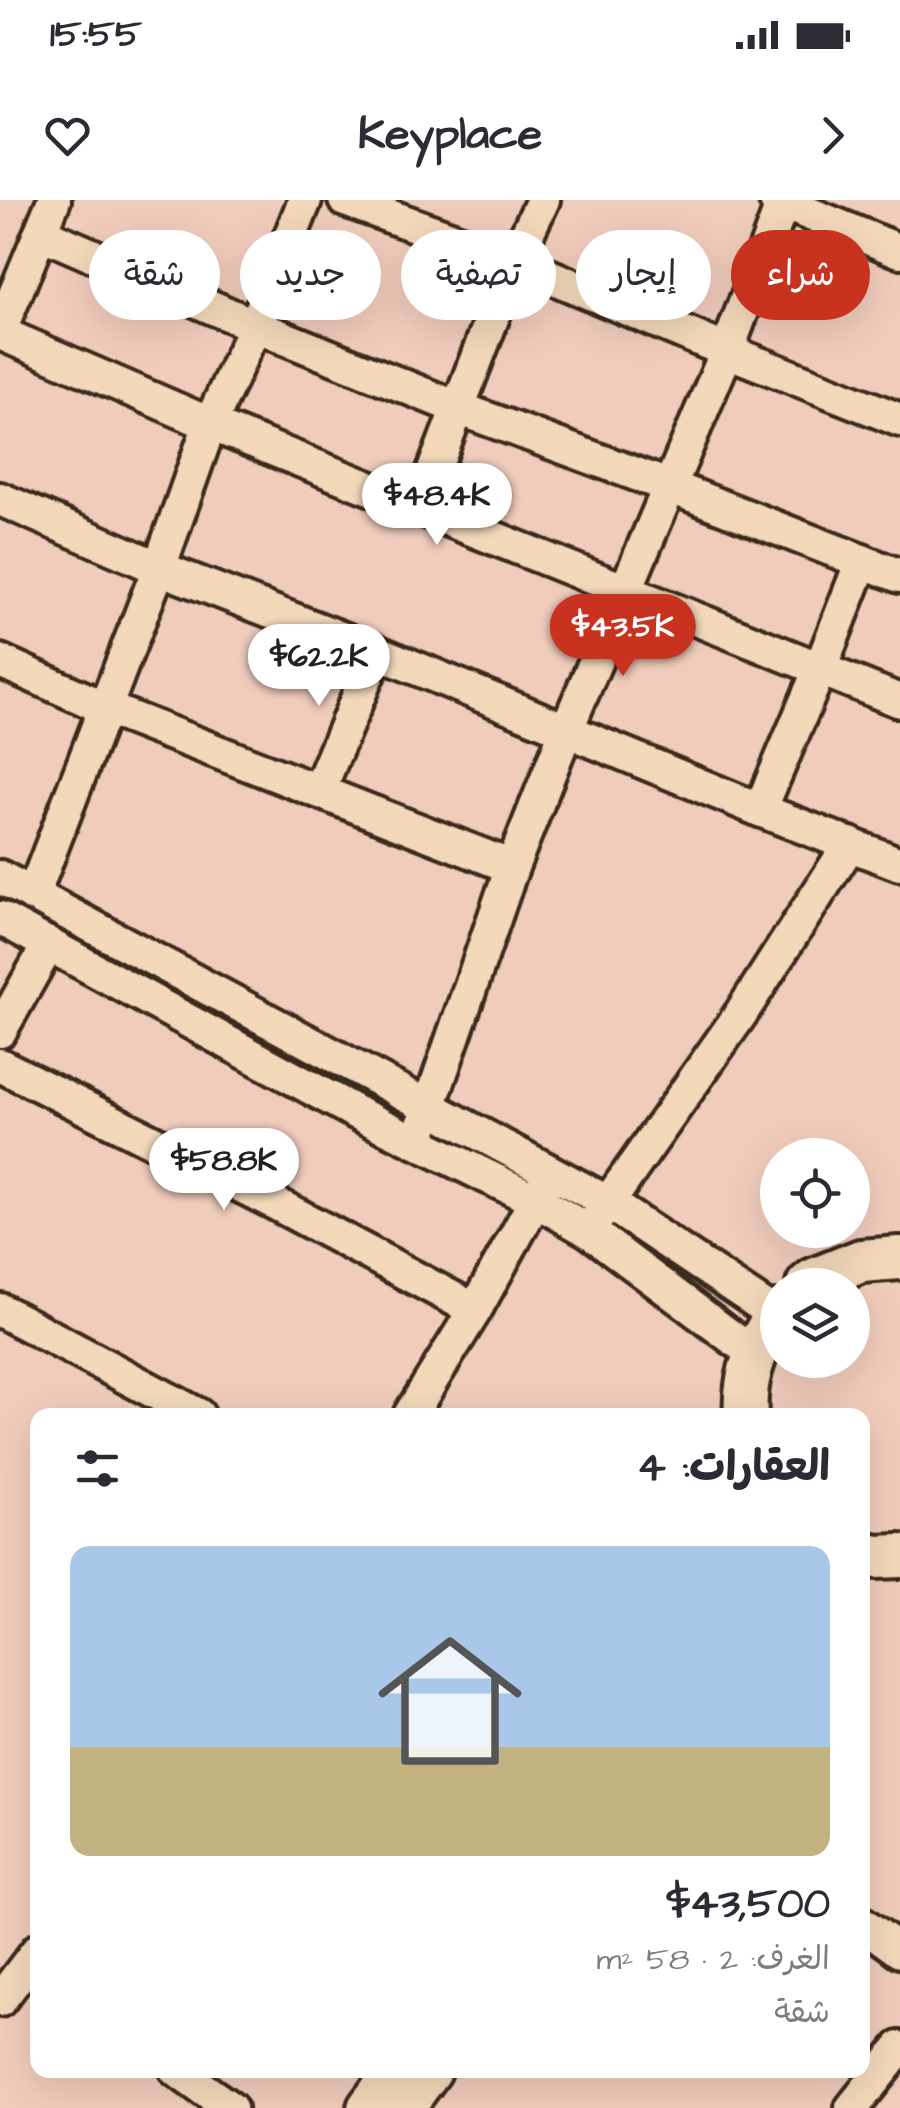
<!DOCTYPE html>
<html lang="ar">
<head>
<meta charset="utf-8">
<style>
	:root { --surface:#fff; --page:#f7f7f7; --text:#2b2b33; --muted:#7c7c81; --accent:#c8321e }
	body { margin:0; font-family:"Architects Daughter","Playpen Sans Arabic",sans-serif; background:var(--page); color:var(--text); direction:rtl; height:100vh; display:flex; flex-direction:column; font-size:38px; white-space:nowrap }
	* { box-sizing:border-box; margin:0 }
	p { font-size:32px; color:var(--muted) }
	.icon { flex:none; width:55px; height:55px; fill:none; stroke:currentColor; stroke-width:2; stroke-linecap:round; stroke-linejoin:round }
	.map { position:relative; flex:1; overflow:hidden; direction:ltr }
	.drawer { position:absolute; left:30px; top:1208px; width:840px; height:670px; display:flex; flex-direction:column; background:var(--surface); border-radius:20px; box-shadow:0 10px 40px #0002; direction:rtl }
	.drawer>* { flex:none }
	.banner { position:absolute; left:30px; top:30px; width:840px; height:90px; direction:rtl; display:flex; gap:20px }
	.tools { position:absolute; left:760px; top:938px; display:grid; gap:20px }
	.tools a { display:grid; place-items:center; width:110px; height:110px; border-radius:50%; background:var(--surface); box-shadow:0 10px 40px #0002; font-size:50px }
	.price { position:absolute; translate:-50% -85px; padding:0 22px; border-radius:35px; background:#fff; color:#222; font-size:32px; line-height:65px; filter:drop-shadow(0 2px 5px #0008) }
	.price::after { content:''; position:absolute; left:50%; top:60px; width:30px; height:22px; margin-left:-15px; background:inherit; clip-path:polygon(0 0,100% 0,50% 100%) }
	.price.active { background:var(--accent); color:#fff }
	ul { padding:0; list-style:none }
	li { display:grid; align-content:center; gap:20px; height:530px; padding:0 40px }
	li span { display:grid; place-items:center; height:310px; border-radius:20px; color:#555 }
	li>.icon { margin-inline-start:auto }
	span .icon { width:180px; height:180px; fill:#fffc; stroke-width:1 }
	li b { font-size:42px }
	h2 { display:flex; justify-content:space-between; align-items:center; height:120px; padding:0 40px; font-size:42px }
	.tag { padding:0 35px; border-radius:45px; background:var(--surface); box-shadow:0 10px 40px #0002; font-size:35px; line-height:90px }
	.tag.active { background:var(--accent); color:#fff }
	.status { display:flex; justify-content:space-between; align-items:center; height:70px; padding:0 50px; background:var(--surface); direction:ltr }
	.status svg { height:28px; fill:currentColor }
	header { display:flex; justify-content:space-between; align-items:center; height:130px; padding:0 40px; background:var(--surface); font-size:45px; font-weight:800 }
	.map>svg:first-child { display:block }
</style>
</head>
<body>
<div class="status"><b>15:55</b><svg viewBox="0 0 49 12"><path d="M0 12V9h3v3zM5 12V6h3v6zM10 12V3h3v9zM15 12V0h3v12zM26 1h20v11H26zM47 4h2v5h-2z"/></svg></div>
<header><svg class="icon" aria-label="forward" viewBox="0 0 24 24"><path d="M9 5l7 7-7 7"/></svg>Keyplace<svg class="icon" aria-label="heart" viewBox="0 0 24 24"><path d="M12 20l-8-8c-3-5 5-10 8-4 3-6 11-1 8 4z"/></svg></header>
<div class="map">
<svg width="900" height="1908" viewBox="0 0 900 1908">
	<rect width="100%" height="100%" fill="#f0ccbc"/>
	<filter id="ink" filterUnits="userSpaceOnUse"><feTurbulence type="fractalNoise" baseFrequency=".01" numOctaves="2"/><feDisplacementMap in="SourceGraphic" scale="20" xChannelSelector="R" yChannelSelector="G"/><feConvolveMatrix kernelMatrix="1 2 1 2 8 2 1 2 1" color-interpolation-filters="sRGB"/></filter>
	<g filter="url(#ink)">
		<g fill="none" stroke-linecap="round" stroke-linejoin="round">
			<defs>
				<g id="minor">
					<path d="M345,0L514,61L727,151L900,220"/>
					<path d="M776,0L900,51"/>
					<path d="M41,33L255,126L458,208L671,287L900,376"/>
					<path d="M0,131L54,0"/>
					<path d="M0,133L210,224L900,501"/>
					<path d="M0,299L159,368L377,452L760,610L900,664"/>
					<path d="M420,307L514,61L543,0"/>
					<path d="M0,461L105,508L512,667"/>
					<path d="M319,590L377,452"/>
					<path d="M760,610L820,469L862,361"/>
					<path d="M0,677L607,1002L776,1115"/>
					<path d="M33,695L159,368L210,224L255,126L305,0"/>
					<path d="M0,718L355,912L535,1000L589,1031L754,1154"/>
					<path d="M0,831L49,744"/>
					<path d="M0,865L269,1000L475,1110"/>
					<path d="M417,942L512,667L566,531L727,151L784,0"/>
					<path d="M598,1017L740,815L850,644"/>
					<path d="M0,1110L198,1215"/>
					<path d="M410,1215L475,1110L546,981"/>
					<path d="M862,1723L900,1751"/>
					<path d="M0,1800L38,1750"/>
					<path d="M176,1870L230,1908"/>
					<path d="M852,1908L900,1848"/>
				</g>
				<g id="tertiary">
					<path d="M808,1085L814,1080L861,1061L900,1058"/>
					<path d="M746,1215C743,1177 756,1144 778,1113"/>
					<path d="M862,1353L876,1357L900,1356"/>
					<path d="M369,1908L397,1870"/>
					<path d="M402,1908L430,1870"/>
				</g>
			</defs>
			<use href="#minor" stroke="#3b2a1e" stroke-width="40"/>
			<use href="#tertiary" stroke="#3b2a1e" stroke-width="50"/>
			<use href="#minor" stroke="#f3d8ba" stroke-width="32"/>
			<use href="#tertiary" stroke="#f3d8ba" stroke-width="42"/>
		</g>
	</g>
</svg>
<div class="tools">
<a><svg class="icon" aria-label="locate" viewBox="0 0 24 24"><circle cx="12" cy="12" r="6"/><path d="M12 2v4M12 18v4M2 12h4M18 12h4"/></svg></a>
<a><svg class="icon" aria-label="layers" viewBox="0 0 24 24"><path d="M12 4l9 5-9 5-9-5zM3 14l9 5 9-5"/></svg></a>
</div>
<b class="price" style="left:437px;top:348px">$48.4K</b>
<b class="price active" style="left:623px;top:479px">$43.5K</b>
<b class="price" style="left:319px;top:509px">$62.2K</b>
<b class="price" style="left:224px;top:1013px">$58.8K</b>
<div class="banner">
<a class="tag active">شراء</a>
<a class="tag">إيجار</a>
<a class="tag">تصفية</a>
<a class="tag">جديد</a>
<a class="tag">شقة</a>
</div>
<section class="drawer">
<h2>العقارات: 4<svg class="icon" aria-label="filters" viewBox="0 0 24 24"><path d="M4 7h16M4 17h16"/><circle cx="9" cy="7" r="2"/><circle cx="15" cy="17" r="2"/></svg></h2>
<ul>
<li><span style="background:linear-gradient(#a9c7e8 65%,#c2b280 0)"><svg class="icon" aria-label="home" viewBox="0 0 24 24"><path d="M3 11l9-7 9 7M6 9v11h12V9"/></svg></span><div><b>$43,500</b><p>الغرف: 2 · 58 m²</p><p>شقة</p></div></li>
</ul>
</section>
</div>
</body>
</html>
